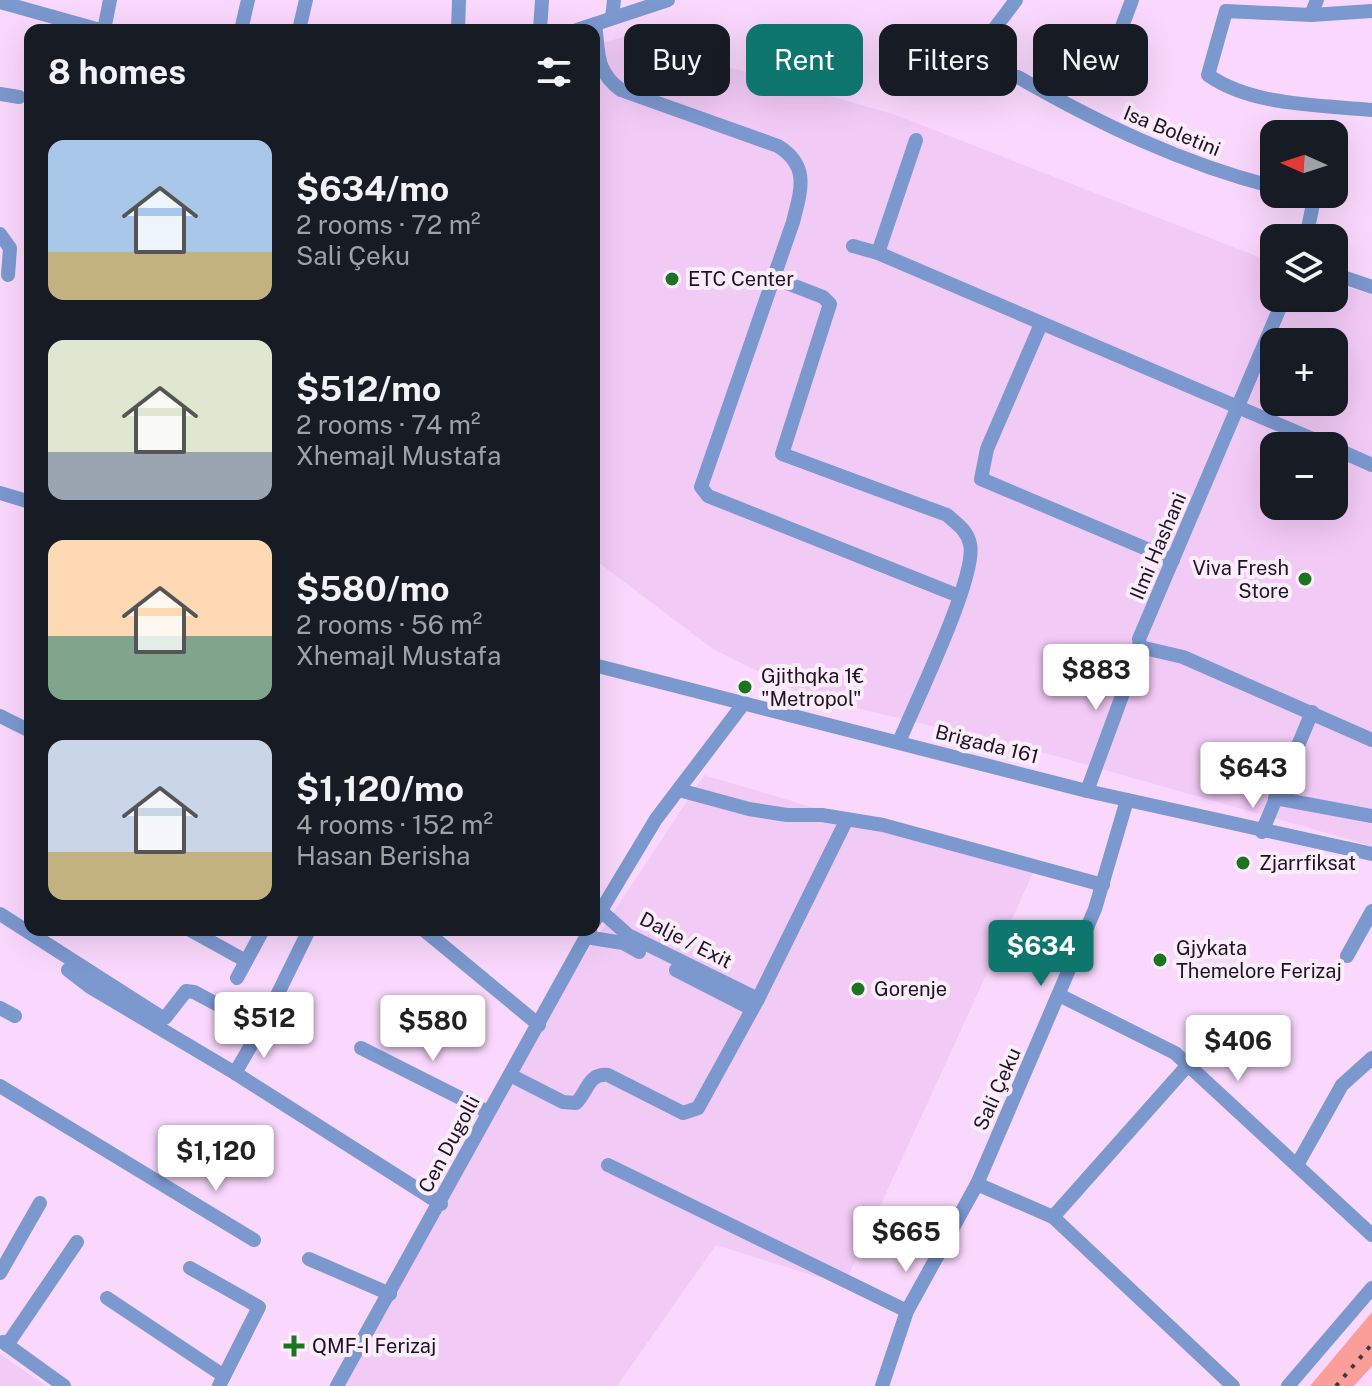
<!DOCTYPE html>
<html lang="en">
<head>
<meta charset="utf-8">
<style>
	:root { --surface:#171b24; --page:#20242c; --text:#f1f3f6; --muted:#9ea1a6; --accent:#0f766e }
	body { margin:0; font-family:"Public Sans",sans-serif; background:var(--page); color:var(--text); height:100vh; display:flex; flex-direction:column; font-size:30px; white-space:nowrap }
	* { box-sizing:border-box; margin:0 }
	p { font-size:26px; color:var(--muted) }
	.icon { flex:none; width:44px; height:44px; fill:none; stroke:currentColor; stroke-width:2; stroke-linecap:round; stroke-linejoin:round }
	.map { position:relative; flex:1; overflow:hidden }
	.drawer { position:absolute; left:24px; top:24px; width:576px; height:912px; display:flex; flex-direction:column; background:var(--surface); border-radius:16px; box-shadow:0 8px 32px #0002 }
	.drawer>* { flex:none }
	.guide { position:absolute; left:624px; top:24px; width:628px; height:72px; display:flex; gap:16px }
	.needle { width:52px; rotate:273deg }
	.fabs { position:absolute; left:1260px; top:120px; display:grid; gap:16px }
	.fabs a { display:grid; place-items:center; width:88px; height:88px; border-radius:16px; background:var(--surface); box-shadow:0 8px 32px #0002; font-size:40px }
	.price { position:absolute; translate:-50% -68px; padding:0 18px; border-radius:8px; background:#fff; color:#222; font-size:26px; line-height:52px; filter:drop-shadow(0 2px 4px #0008) }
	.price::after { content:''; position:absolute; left:50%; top:48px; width:24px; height:18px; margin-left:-12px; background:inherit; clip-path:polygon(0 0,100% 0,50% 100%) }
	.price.on { background:var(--accent); color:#fff }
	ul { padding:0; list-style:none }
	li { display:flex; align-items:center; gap:24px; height:200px; padding:0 24px }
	li span { display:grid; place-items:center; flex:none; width:224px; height:160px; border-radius:16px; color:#555 }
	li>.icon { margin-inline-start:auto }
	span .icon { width:96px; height:96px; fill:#fffc; stroke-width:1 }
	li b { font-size:34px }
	h2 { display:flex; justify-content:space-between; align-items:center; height:96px; padding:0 24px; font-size:34px }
	.tag { padding:0 28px; border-radius:16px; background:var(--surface); box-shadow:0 8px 32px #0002; font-size:28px; line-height:72px }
	.tag.on { background:var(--accent); color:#fff }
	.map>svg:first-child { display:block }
</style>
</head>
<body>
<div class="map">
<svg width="1372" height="1386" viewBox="0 0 1372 1386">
	<rect width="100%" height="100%" fill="#fad8fd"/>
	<g fill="#f2caf6" fill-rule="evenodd">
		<path d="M624,37L896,115L1274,263V298H1334V283L1372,295V846L1052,755L807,696L713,649L594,559V45ZM1274,342H1334V402H1274ZM1274,446H1334V506H1274Z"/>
		<path d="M704,775L1033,873L844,1285L716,1245L617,1386H337L570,979Z"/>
		<path d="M0,1354L46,1386H0Z"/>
	</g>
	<path fill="#f99e99" d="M1372,1312V1366L1354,1386H1310Z"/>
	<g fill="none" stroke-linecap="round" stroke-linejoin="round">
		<g stroke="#7b98cf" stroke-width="14">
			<path d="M0,2L100,30"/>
			<path d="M1372,11L1311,15L1226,11L1208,75C1252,106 1319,105 1372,110"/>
			<path d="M1311,15L1317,0"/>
			<path d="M612,18L614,0"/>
			<path d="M595,24C599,53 595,71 621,90L778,146C810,166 801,190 793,222L701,487L708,496L959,596"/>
			<path d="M104,30L110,0"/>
			<path d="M241,30L248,0"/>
			<path d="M299,30L306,0"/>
			<path d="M458,30L459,0"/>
			<path d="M540,30L542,0"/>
			<path d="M577,30L668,0"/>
			<path d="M1120,32L1132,0"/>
			<path d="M986,40L1016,0"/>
			<path d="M1018,77C1100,124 1181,163 1274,187"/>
			<path d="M0,94L19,97"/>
			<path d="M1301,194L1311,197L1313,204L1306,238"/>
			<path d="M0,234L10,248L8,275"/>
			<path d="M853,246L878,253L1329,446"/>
			<path d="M878,253L916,140"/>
			<path d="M1334,274L1372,287"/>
			<path d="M774,278L823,297L830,304L782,454L947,515C957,524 967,530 970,544C978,575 914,705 899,742"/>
			<path d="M1041,324L987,449L981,479L1173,560"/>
			<path d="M1334,448L1372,465"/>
			<path d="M0,493L30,502"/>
			<path d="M1140,647L1183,657L1372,740"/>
			<path d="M594,665L1087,791L1372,854"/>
			<path d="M0,716L30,731"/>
			<path d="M679,790L749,809L787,815H822L883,825L1103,885"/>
			<path d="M1087,791L1140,647L1139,639L1284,298"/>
			<path d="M1275,798L1372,816"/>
			<path d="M1262,832L1312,712"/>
			<path d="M600,910L628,935L758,999"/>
			<path d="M0,914L161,1017L165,1018L186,991L194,992L261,1028L309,930"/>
			<path d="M594,922L656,819L744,703"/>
			<path d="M190,930L246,961"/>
			<path d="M424,930L539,1025"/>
			<path d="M586,937L623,943L639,952"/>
			<path d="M1347,956L1372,911"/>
			<path d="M68,970L90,987L235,1073L441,1204"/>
			<path d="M676,970L752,1009"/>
			<path d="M237,978L263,930"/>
			<path d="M1059,995L1175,1053L1372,1235"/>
			<path d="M0,1008L15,1016"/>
			<path d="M361,1048L488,1112"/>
			<path d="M235,1073L261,1028"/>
			<path d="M510,1075L563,1102L576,1103C588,1091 588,1073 608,1075L683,1113L698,1108L758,999L847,819"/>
			<path d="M0,1086L254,1240"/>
			<path d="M608,1165L907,1311"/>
			<path d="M1297,1165L1342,1085L1372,1058"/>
			<path d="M977,1184L1053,1217L1233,1386"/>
			<path d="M1053,1217L1188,1065"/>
			<path d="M309,1259L390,1294"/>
			<path d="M190,1268L259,1307L219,1386"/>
			<path d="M0,1273L40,1203"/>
			<path d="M107,1298L224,1376"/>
			<path d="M3,1342L64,1386"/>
			<path d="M7,1345L77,1242"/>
			<path d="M337,1386L590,930"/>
			<path d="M882,1386L907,1311L977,1184L1095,909L1127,800"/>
			<path d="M1288,1386L1372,1288"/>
		</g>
		<path stroke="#443445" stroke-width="4" stroke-dasharray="4 8" stroke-linecap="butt" d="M1336,1386L1372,1344"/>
	</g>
	<g fill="#1d7420" stroke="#fbedfc" stroke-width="3">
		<circle cx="672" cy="279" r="8"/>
		<circle cx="1305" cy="579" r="8"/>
		<circle cx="745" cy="687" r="8"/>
		<circle cx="1243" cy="863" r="8"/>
		<circle cx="1160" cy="960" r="8"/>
		<circle cx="858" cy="989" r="8"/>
		<path d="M290 1334h8v8h8v8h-8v8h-8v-8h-8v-8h8z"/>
	</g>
	<g text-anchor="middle" stroke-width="8" stroke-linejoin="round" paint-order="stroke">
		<g font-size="20" fill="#1f1320" stroke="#fbedfc">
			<text transform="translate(1172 131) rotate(22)" y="7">Isa Boletini</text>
			<text transform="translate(1158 546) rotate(-67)" y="7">Ilmi Hashani</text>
			<text transform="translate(987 744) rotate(14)" y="7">Brigada 161</text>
			<text transform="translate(686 940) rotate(27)" y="7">Dalje / Exit</text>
			<text transform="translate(997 1089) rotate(-66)" y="7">Sali Çeku</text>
			<text transform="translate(449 1144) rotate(-62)" y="7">Cen Dugolli</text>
		</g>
		<g font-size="20" fill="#1f1320" stroke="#fbedfc" text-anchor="start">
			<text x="688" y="286">ETC Center</text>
			<text x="1289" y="575" text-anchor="end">Viva Fresh<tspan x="1289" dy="23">Store</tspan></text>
			<text x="761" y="683">Gjithqka 1€<tspan x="761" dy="23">"Metropol"</tspan></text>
			<text x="1259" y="870">Zjarrfiksat</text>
			<text x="1176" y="955">Gjykata<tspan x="1176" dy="23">Themelore Ferizaj</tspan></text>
			<text x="874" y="996">Gorenje</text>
			<text x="312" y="1353">QMF-I Ferizaj</text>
		</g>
	</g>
</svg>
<div class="fabs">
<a><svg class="needle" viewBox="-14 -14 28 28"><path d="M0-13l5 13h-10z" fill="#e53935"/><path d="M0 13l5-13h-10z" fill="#9ea1a6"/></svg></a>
<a><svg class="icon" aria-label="layers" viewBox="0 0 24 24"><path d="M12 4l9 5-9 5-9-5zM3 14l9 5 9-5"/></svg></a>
<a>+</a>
<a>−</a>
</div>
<b class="price" style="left:1096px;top:712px">$883</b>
<b class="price" style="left:1253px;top:810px">$643</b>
<b class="price on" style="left:1041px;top:988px">$634</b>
<b class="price" style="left:264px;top:1060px">$512</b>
<b class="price" style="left:433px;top:1063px">$580</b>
<b class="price" style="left:1238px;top:1083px">$406</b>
<b class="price" style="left:216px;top:1193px">$1,120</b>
<b class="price" style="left:906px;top:1274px">$665</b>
<div class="guide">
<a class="tag">Buy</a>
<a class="tag on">Rent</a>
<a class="tag">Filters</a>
<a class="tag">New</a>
</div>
<section class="drawer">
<h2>8 homes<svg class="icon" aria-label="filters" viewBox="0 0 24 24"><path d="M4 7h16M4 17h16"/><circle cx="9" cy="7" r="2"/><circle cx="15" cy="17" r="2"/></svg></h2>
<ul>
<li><span style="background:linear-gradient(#a9c7e8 70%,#c2b280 0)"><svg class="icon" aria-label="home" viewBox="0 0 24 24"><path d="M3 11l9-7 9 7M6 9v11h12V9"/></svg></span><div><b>$634/mo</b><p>2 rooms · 72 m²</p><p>Sali Çeku</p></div></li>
<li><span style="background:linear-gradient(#dfe7d0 70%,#9aa5b1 0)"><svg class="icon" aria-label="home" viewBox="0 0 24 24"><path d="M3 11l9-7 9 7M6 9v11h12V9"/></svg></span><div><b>$512/mo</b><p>2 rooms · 74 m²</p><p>Xhemajl Mustafa</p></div></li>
<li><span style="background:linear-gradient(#ffd9b3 60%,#7fa58c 0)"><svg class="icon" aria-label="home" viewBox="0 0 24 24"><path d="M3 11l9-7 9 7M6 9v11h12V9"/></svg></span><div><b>$580/mo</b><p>2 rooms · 56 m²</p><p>Xhemajl Mustafa</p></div></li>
<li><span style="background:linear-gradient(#c9d6e8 70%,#c2b280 0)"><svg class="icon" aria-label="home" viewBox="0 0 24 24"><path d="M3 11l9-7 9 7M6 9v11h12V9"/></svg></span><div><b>$1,120/mo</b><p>4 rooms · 152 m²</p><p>Hasan Berisha</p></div></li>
</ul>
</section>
</div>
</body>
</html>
